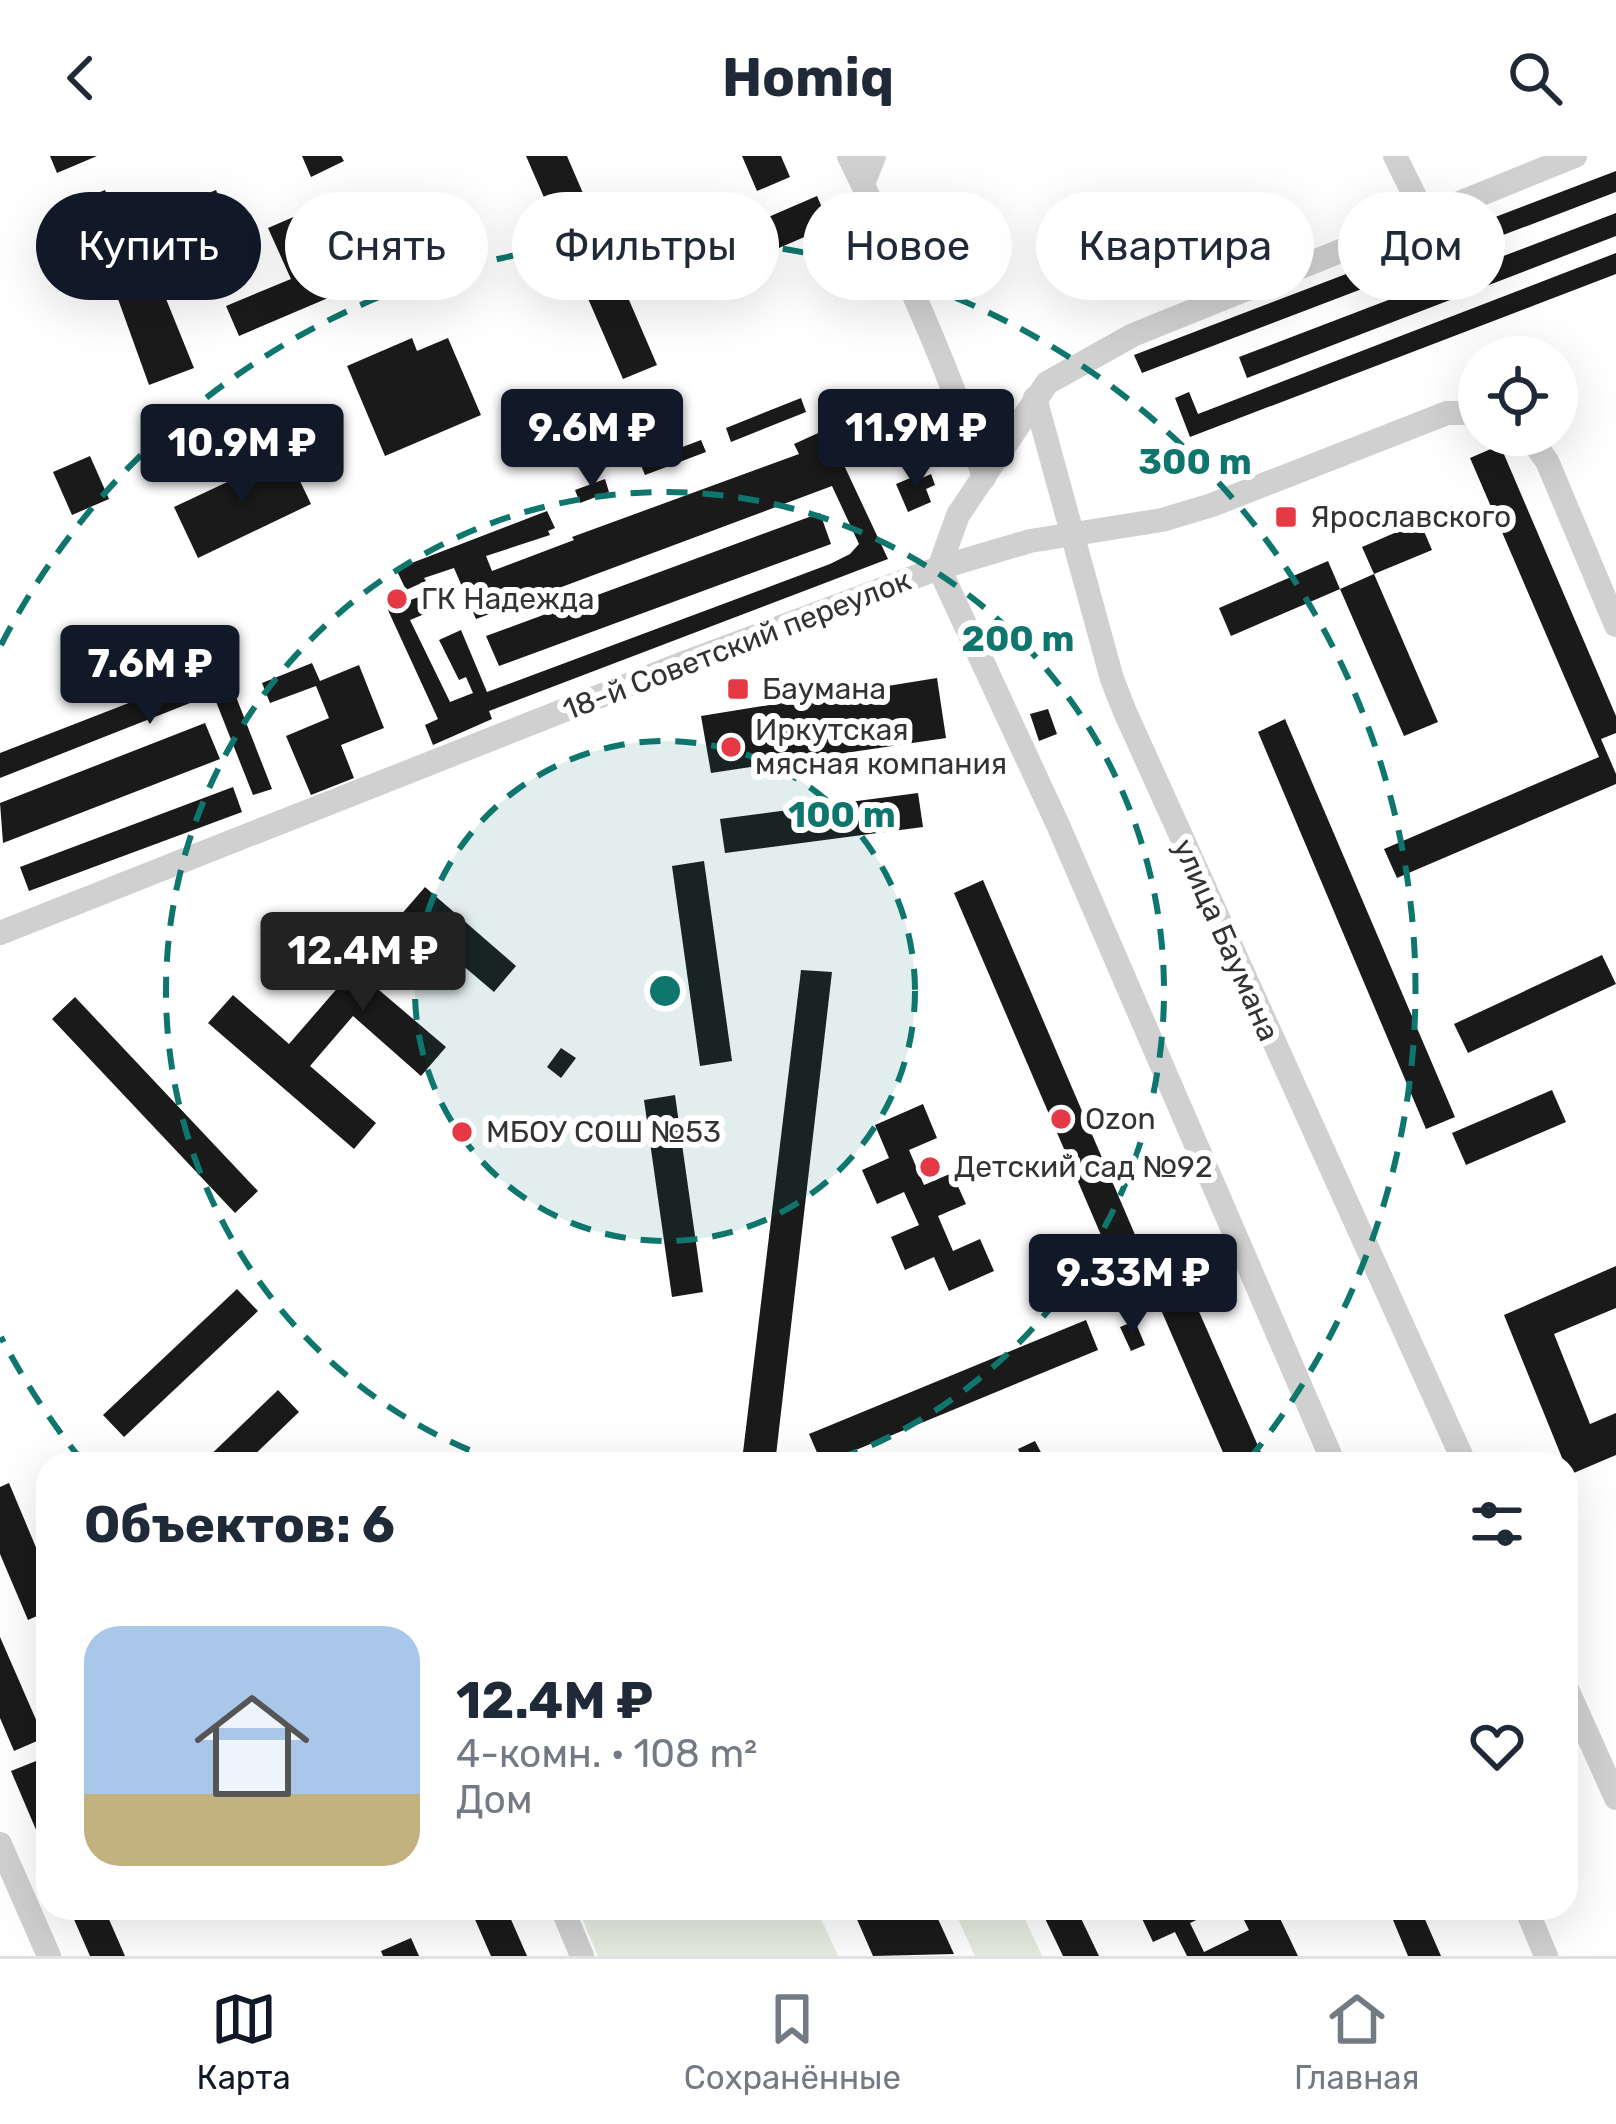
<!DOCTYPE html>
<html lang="ru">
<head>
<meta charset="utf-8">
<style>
	:root { --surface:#fff; --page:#f6f6f7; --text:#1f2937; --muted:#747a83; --line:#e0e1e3; --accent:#111827 }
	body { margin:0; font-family:Rubik,sans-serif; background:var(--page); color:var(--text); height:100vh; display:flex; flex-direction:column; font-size:45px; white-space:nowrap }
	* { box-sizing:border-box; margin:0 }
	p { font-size:39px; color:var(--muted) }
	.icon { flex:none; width:66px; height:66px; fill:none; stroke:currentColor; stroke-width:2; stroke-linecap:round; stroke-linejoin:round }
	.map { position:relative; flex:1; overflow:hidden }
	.details { position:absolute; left:36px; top:1296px; width:1542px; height:468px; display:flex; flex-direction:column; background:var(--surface); border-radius:36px; box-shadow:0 12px 48px #0002 }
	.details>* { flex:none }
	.banner { position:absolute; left:36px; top:36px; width:1545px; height:108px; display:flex; gap:24px }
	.buttons { position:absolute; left:1458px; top:180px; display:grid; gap:24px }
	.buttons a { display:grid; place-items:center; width:120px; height:120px; border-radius:50%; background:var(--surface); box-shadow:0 12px 48px #0002; font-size:60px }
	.price { position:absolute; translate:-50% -102px; padding:0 27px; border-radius:12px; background:var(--accent); color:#fff; font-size:39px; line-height:78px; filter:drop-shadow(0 3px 6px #0008) }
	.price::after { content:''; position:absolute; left:50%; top:72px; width:36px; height:27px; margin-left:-18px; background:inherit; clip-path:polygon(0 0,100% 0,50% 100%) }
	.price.selected { background:#222; color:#fff }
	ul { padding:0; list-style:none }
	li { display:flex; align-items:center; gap:36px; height:300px; padding:0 48px }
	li+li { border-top:3px solid var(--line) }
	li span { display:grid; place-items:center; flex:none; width:336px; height:240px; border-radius:36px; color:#555 }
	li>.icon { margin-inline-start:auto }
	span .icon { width:144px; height:144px; fill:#fffc; stroke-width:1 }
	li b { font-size:51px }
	h2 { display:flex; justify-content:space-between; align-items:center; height:144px; padding:0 48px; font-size:51px }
	.tag { padding:0 42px; border-radius:54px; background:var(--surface); box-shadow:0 12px 48px #0002; font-size:42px; line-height:108px }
	.tag.selected { background:var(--accent); color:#fff }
	header { display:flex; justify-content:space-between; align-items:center; height:156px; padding:0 48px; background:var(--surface); font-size:54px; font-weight:700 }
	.dock { display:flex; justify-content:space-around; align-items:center; height:168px; border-top:3px solid var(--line); background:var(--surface); font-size:33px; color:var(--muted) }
	.dock a { display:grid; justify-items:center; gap:6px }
	.dock .selected { color:var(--accent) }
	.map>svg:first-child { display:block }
</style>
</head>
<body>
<header><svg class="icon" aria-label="back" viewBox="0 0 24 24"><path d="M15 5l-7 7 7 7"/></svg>Homiq<svg class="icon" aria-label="search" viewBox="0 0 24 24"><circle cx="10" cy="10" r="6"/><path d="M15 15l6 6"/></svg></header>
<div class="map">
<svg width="1616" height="1800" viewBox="0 0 1616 1800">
	<rect width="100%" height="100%" fill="#fff"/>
	<g fill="#e6ecdf">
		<path d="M578,1752H816L838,1800H598Z"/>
		<path d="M953,1752H1020L1042,1800H975Z"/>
	</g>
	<g fill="#1a1a1a">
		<path d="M50,0H97L57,17Z"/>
		<path d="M302,0H341L344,5L311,21Z"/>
		<path d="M526,0H567L657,209L623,223Z"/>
		<path d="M742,0H781L790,21L757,35Z"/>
		<path d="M1616,15V36L1142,217L1134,199Z"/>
		<path d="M105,34L132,97L145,91L194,212L149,229L105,107L93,113L67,50Z"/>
		<path d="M216,34L237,82L171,110L150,61Z"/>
		<path d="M817,40L830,70L661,143L648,113Z"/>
		<path d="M1186,44L1198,74L1136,99L1124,69Z"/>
		<path d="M305,56L328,107L435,61L448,91L239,180L226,150L291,123L268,72Z"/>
		<path d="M1616,57V80L1247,222L1239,201Z"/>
		<path d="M1616,97V118L1190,281L1175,242L1189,236L1198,258Z"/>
		<path d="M412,182L417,195L448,182L481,259L385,300L347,210Z"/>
		<path d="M801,242L806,256L731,286L726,272Z"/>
		<path d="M827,273L888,403L489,555L492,563L433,589L425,569L438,563L387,452L419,441L427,457L410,464L450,546L473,537L466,521L459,524L439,484L461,474L487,536L830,408L850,398L859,388L832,330L476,463L454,412L424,422L426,425L406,434L396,413L547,355L555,372L548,375L550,379L486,400L492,415L574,384L572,381L799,298L794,288Z"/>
		<path d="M701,284L706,296L645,319L640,307Z"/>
		<path d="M1500,289L1616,560V577L1601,583L1616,618V628L1397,722L1384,693L1599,601L1470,302Z"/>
		<path d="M287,298L311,348L198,402L174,351Z"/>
		<path d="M90,300L109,343L72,359L53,316Z"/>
		<path d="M920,318L922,322L931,318L935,329L926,333L931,346L908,356L896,328Z"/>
		<path d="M605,323L609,336L580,347L575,334Z"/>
		<path d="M820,357L831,388L499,510L486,480Z"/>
		<path d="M1420,366L1432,394L1374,418L1362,391Z"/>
		<path d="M1328,405L1340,433L1231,480L1219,452Z"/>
		<path d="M1374,418L1438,566L1404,580L1340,433Z"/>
		<path d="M312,507L320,525L359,509L384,572L341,589L354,622L311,639L286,580L329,562L316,530L270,547L262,527Z"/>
		<path d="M224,510L272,633L253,639L213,538L0,622V597Z"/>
		<path d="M937,522L946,582L711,617L701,560Z"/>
		<path d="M1048,553L1057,578L1039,585L1030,558Z"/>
		<path d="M1285,563L1455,961L1426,973L1258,576Z"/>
		<path d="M205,567L220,603L3,687L0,647Z"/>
		<path d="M233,631L242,656L29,735L20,711Z"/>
		<path d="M918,637L923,671L725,697L720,663Z"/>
		<path d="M704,705L732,905L700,910L672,710Z"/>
		<path d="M983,724L1142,1095L1113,1107L954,737Z"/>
		<path d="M425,731L516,810L494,836L427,779L379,834L446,891L421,920L353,860L310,910L376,967L354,993L208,867L233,839L289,888Z"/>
		<path d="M1602,799L1616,828L1468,897L1454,868Z"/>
		<path d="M801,814L832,816L775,1308H769L742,1305Z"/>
		<path d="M75,841L258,1035L235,1057L52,863Z"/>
		<path d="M561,892L576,902L561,922L547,911Z"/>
		<path d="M1552,934L1566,966L1466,1009L1452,977Z"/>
		<path d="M675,939L703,1136L672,1141L644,944Z"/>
		<path d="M923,948L937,982L909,994L924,1029L952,1017L966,1048L938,1060L953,1095L980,1083L994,1115L949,1135L934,1101L905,1114L891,1081L919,1069L904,1036L877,1048L862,1014L889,1002L875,969Z"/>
		<path d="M1616,1110V1152L1554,1178L1590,1268L1616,1257V1299L1569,1319L1504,1159Z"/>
		<path d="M1186,1126L1266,1308H1228L1155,1140Z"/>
		<path d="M237,1133L258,1155L124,1281L103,1259Z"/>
		<path d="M1086,1164L1098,1194L822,1308L809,1278Z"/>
		<path d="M1135,1165L1145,1189L1131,1195L1120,1171Z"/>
		<path d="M278,1234L299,1256L245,1308H201Z"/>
		<path d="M1035,1285L1045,1304L1025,1308L1018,1293Z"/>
		<path d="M9,1327L48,1420V1455L28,1464L0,1398V1331Z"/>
		<path d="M0,1481L44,1582L14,1595L0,1562Z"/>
		<path d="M41,1603L48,1620V1702L11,1615Z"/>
		<path d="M69,1752H104L125,1800H90Z"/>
		<path d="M470,1752H506L527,1800H491Z"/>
		<path d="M852,1752H933L954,1798L873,1800Z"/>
		<path d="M1040,1752H1076L1099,1800H1063Z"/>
		<path d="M1137,1752H1211L1213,1756L1190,1767L1204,1796L1249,1774L1243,1762L1263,1752H1275L1298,1800H1187L1175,1776L1153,1786Z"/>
		<path d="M1388,1752H1420L1441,1800H1408Z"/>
		<path d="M411,1782L419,1800H383L381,1795Z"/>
	</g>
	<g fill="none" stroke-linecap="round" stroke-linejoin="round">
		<g stroke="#d0d0d0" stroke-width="24">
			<path d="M849,0C900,106 949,210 984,322"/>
			<path d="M1395,0L1424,59"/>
			<path d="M863,28L874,0"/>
			<path d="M1035,242L1112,523L1125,556L1465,1308"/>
			<path d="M1528,279L1547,305L1616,469"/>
			<path d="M939,412L1058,669L1334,1308"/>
			<path d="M939,412L958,359L1047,227L1133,179L1575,0"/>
			<path d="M0,777L684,507L939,412L1030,385L1162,364L1212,349L1447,257H1479"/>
			<path d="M1566,1531L1616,1642"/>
			<path d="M0,1688L49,1800"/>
			<path d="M562,1752L582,1800"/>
			<path d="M1526,1752L1546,1800"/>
		</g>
	</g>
	<circle cx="665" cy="835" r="250" fill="#0f766e" fill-opacity=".12"/>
	<g fill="none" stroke="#0f766e" stroke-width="6" stroke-dasharray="21 15">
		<circle cx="665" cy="835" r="250"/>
		<path d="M503 1307A499 499 0 1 1 827 1307"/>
		<path d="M83 1306A749 749 0 0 1 1 1181M1 489A749 749 0 1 1 1247 1306"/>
	</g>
	<g fill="#e63946" stroke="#fff" stroke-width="4.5">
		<rect x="1274" y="349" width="24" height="24" rx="6"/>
		<circle cx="397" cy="443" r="12"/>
		<rect x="726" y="521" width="24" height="24" rx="6"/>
		<circle cx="731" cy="591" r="12"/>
		<circle cx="1061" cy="963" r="12"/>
		<circle cx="462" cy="976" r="12"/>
		<circle cx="930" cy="1011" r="12"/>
	</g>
	<g text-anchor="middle" stroke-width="12" stroke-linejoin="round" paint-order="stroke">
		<g font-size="30" fill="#333" stroke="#fff" text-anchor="start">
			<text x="1310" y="371">Ярославского</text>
			<text x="421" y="453">ГК Надежда</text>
			<text x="762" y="543">Баумана</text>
			<text x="755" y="584">Иркутская<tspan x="755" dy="34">мясная компания</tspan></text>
			<text x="1085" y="973">Ozon</text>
			<text x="486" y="986">МБОУ СОШ №53</text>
			<text x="954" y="1021">Детский сад №92</text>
		</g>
		<g font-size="30" fill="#333" stroke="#fff">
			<text transform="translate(737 489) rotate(-21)" y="10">18-й Советский переулок</text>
			<text transform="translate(1226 784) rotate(66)" y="10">улица Баумана</text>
		</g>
	</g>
	<circle cx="665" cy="835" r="18" fill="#0f766e" stroke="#fff" stroke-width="6"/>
	<g font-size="36" text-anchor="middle" font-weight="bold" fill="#0f766e" stroke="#fff" stroke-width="12" stroke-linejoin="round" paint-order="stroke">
		<text x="1195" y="318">300 m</text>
		<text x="1018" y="495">200 m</text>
		<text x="842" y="671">100 m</text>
	</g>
</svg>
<div class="buttons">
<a><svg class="icon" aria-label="locate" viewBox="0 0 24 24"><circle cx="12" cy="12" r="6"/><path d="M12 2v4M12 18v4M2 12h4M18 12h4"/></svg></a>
</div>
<b class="price" style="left:592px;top:335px">9.6M ₽</b>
<b class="price" style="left:916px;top:335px">11.9M ₽</b>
<b class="price" style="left:242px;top:350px">10.9M ₽</b>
<b class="price" style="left:150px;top:571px">7.6M ₽</b>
<b class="price selected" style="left:363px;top:858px">12.4M ₽</b>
<b class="price" style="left:1133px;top:1180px">9.33M ₽</b>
<div class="banner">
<a class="tag selected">Купить</a>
<a class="tag">Снять</a>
<a class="tag">Фильтры</a>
<a class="tag">Новое</a>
<a class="tag">Квартира</a>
<a class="tag">Дом</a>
</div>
<section class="details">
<h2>Объектов: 6<svg class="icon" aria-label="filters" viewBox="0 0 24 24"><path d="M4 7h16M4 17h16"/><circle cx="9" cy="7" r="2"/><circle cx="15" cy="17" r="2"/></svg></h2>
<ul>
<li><span style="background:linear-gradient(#a9c7e8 70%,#c2b280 0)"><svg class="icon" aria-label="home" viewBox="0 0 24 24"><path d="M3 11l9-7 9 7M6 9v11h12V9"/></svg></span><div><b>12.4M ₽</b><p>4-комн. · 108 m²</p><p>Дом</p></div><svg class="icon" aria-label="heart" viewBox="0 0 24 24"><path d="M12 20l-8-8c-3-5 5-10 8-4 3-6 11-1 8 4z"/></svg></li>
</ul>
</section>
</div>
<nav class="dock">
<a class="selected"><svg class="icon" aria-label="map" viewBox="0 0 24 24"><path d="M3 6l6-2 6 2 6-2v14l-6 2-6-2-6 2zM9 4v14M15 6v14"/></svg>Карта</a>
<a><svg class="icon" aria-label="saved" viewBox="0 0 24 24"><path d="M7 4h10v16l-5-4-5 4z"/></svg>Сохранённые</a>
<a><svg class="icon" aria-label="home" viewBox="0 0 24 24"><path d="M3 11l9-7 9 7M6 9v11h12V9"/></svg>Главная</a>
</nav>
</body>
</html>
